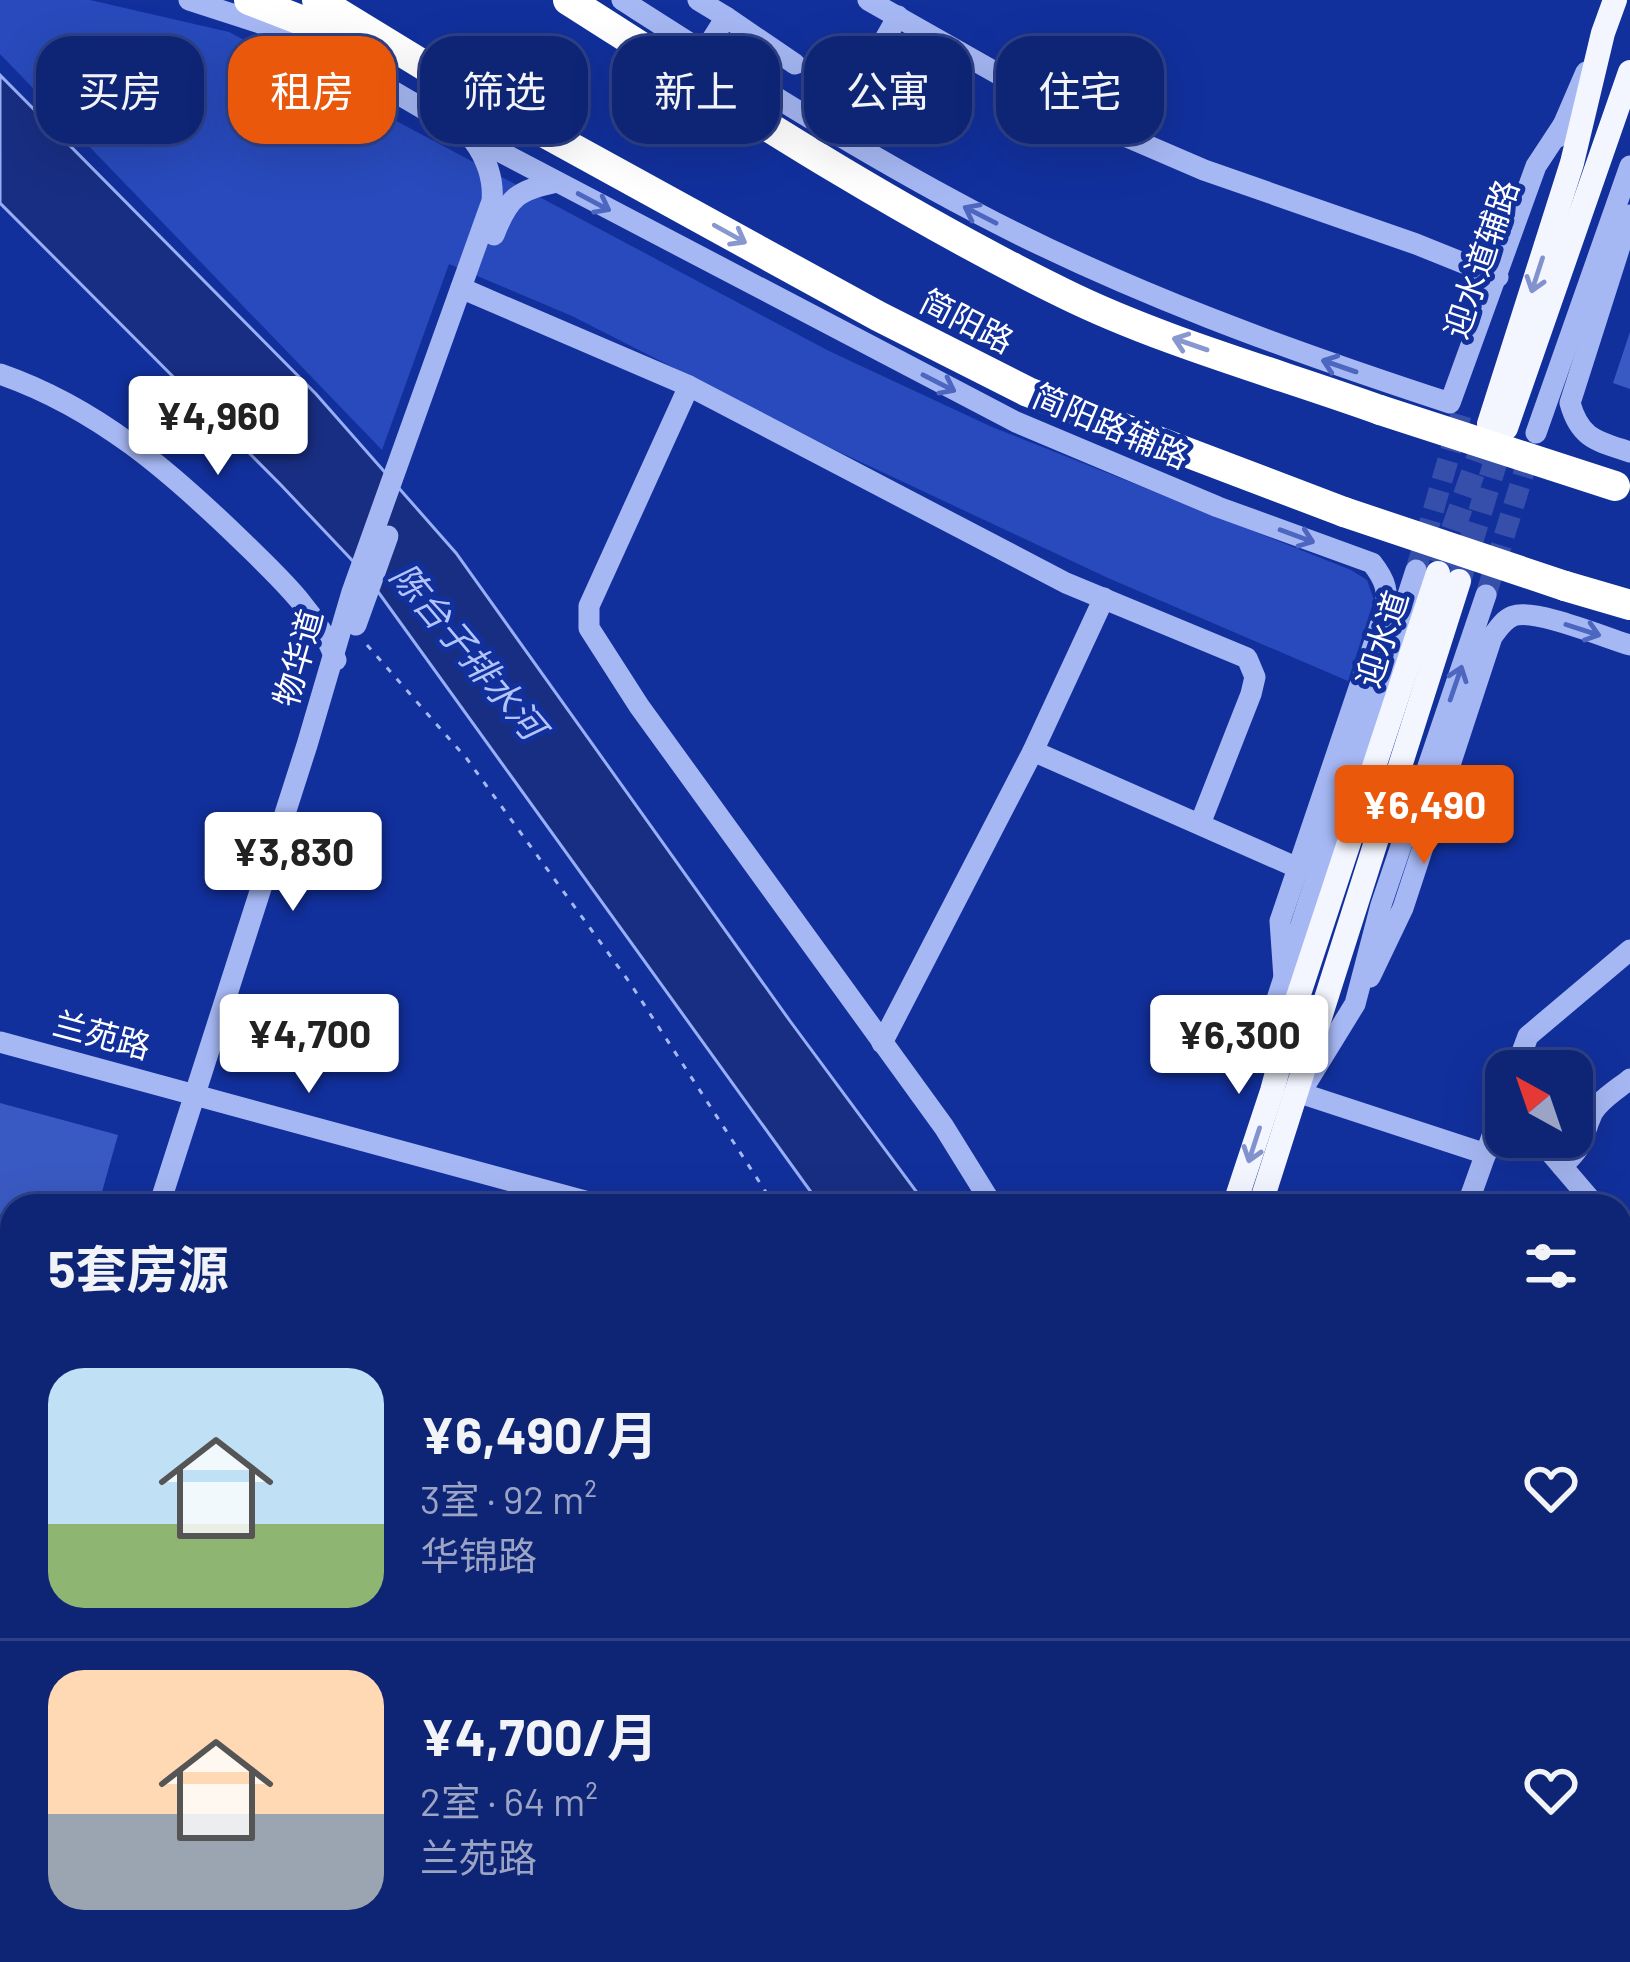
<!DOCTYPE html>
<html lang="zh">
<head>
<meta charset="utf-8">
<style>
	:root { --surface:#0e2475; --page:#1c307d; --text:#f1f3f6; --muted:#9ba4c5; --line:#2e4187; --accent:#ea580c }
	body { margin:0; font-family:Barlow,"Noto Sans SC",sans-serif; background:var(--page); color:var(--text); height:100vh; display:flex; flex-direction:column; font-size:45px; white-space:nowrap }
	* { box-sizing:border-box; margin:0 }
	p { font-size:39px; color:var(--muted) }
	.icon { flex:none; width:66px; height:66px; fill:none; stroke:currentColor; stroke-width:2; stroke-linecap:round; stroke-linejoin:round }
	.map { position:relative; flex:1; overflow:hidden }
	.drawer { position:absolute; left:0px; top:1194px; width:1632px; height:768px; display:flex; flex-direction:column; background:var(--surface); border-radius:36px 36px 0 0; box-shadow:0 12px 48px #0002,0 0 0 3px var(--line) }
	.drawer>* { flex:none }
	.guide { position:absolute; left:36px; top:36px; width:1560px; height:108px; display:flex; gap:24px }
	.needle { width:78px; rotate:320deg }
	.buttons { position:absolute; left:1485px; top:1050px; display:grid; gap:24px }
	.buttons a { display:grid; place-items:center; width:108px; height:108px; border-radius:24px; background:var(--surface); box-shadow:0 12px 48px #0002,0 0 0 3px var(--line); font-size:60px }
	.price { position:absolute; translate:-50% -102px; padding:0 27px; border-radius:12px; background:#fff; color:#222; font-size:39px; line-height:78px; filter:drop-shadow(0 3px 6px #0008) }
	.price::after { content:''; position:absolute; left:50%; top:72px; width:36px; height:27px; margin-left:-18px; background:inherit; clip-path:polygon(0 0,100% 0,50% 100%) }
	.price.active { background:var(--accent); color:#fff }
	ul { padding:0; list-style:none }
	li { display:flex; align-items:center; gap:36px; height:300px; padding:0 48px }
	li+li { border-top:3px solid var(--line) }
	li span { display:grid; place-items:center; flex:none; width:336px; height:240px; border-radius:36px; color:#555 }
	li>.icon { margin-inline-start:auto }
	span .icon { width:144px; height:144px; fill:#fffc; stroke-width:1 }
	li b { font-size:51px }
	h2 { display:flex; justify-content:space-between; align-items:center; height:144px; padding:0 48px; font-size:51px }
	.chip { padding:0 42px; border-radius:36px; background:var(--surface); box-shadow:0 12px 48px #0002,0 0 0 3px var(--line); font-size:42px; line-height:108px }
	.chip.active { background:var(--accent); color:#fff }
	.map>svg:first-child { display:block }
</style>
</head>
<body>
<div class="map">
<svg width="1630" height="1962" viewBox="0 0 1630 1962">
	<rect width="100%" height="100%" fill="#12309c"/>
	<g fill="#284abc">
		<path d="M0,0H90L229,32L829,351L992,427L1351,570L1367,580L1374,600L1348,681L1108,578L833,449L572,316L449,264L382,450L0,54Z"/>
		<path d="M1056,1950H1345L1354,1962H1053Z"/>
		<path d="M1460,1950H1595L1604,1962H1468Z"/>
	</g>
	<g fill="#182e82" stroke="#98aff7" stroke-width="3">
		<path d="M0,75L316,394L456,553L790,1021L927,1206H821L366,575L281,485L0,203Z"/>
		<path d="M1370,1950H1460L1468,1962H1378Z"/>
	</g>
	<g fill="#3a5ac3">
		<path d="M1630,332V389L1613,383Z"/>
		<path d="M0,1103L118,1135L98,1206H12V1281L0,1278Z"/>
	</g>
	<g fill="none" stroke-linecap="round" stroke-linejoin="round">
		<g stroke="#364fab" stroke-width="21" stroke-dasharray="21 10" stroke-linecap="butt">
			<path d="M1416,570L1461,415"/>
			<path d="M1486,595L1532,446"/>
		</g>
		<g stroke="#364fab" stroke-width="24" stroke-dasharray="24 12" stroke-linecap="butt">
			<path d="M1441,564L1489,427"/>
			<path d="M1459,581L1504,434"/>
		</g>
		<g stroke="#a6b8f4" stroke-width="3" stroke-dasharray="6 9" stroke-linecap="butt">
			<path d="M367,645L467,759L630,983L775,1206"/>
			<path d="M1153,1950L1155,1962"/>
			<path d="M1278,1950H1290"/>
			<path d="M1330,1950L1339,1962"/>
			<path d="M1103,1962L1104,1950"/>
			<path d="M1273,1962L1275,1950"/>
		</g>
		<g stroke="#a6b8f4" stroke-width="21">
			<path d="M189,0L260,23L345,63L468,135L1016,422L1218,507L1372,563C1386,581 1389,591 1384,614L1280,921L1284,978"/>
			<path d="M622,0C738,74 853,148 975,212C1127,292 1288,350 1450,403L1536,166L1563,125"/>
			<path d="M698,0L726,17L704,52"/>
			<path d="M868,0L1053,105L1204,170L1416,244L1498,277"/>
			<path d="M726,17L795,64"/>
			<path d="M854,94L898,16"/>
			<path d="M1558,137L1586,72"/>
			<path d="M1630,215L1570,403C1580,439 1597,441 1630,452"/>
			<path d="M494,235C509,196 517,191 557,182"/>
			<path d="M461,288L689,386L1066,583L1247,658L1255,677L1251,694L1200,824"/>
			<path d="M0,374C98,408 171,472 244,543C279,577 318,613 336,660"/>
			<path d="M689,386L589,606V628L639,706L944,1127L993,1206"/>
			<path d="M1536,433L1630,166"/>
			<path d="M356,625L388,536"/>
			<path d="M1033,751L1298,868"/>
			<path d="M1370,977L1403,908L1492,637C1498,629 1503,620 1513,616C1535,608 1606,638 1630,645"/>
			<path d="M0,1042L603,1206"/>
			<path d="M882,1043L1033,751L1104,598"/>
			<path d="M1274,1063L1277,999L1416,570"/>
			<path d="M1515,1071L1528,1036L1630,950"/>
			<path d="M1304,1087L1355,1004L1381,905L1486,595"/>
			<path d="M1300,1093L1486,1154"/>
			<path d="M1537,1137L1596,1206"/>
			<path d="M1562,1166C1585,1146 1581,1139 1592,1114C1599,1100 1618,1089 1630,1079"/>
			<path d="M159,1206L307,745L352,592L492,201C494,179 486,157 473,140"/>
			<path d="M1467,1206L1506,1097"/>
			<path d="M1620,1233L1630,1244"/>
			<path d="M1620,1364L1630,1353"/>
			<path d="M1620,1472L1630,1464"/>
			<path d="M1620,1524L1630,1515"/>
			<path d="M1620,1545L1630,1556"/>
			<path d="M1620,1670L1630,1662"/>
			<path d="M0,1700L12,1663"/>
			<path d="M0,1737L12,1698"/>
			<path d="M0,1806L12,1805"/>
			<path d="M1620,1812L1630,1803"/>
			<path d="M1620,1858L1630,1872"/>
			<path d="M1620,1941L1630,1955"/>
			<path d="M1607,1950L1616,1962"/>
			<path d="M964,1962L968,1950"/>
			<path d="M1034,1962L1038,1950"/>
		</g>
		<g stroke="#f3f5ff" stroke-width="24">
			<path d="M1489,424L1572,163L1603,33L1615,0"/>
			<path d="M1506,428L1630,72"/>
			<path d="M1234,1206L1272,1091L1296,1003L1438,573"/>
			<path d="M1260,1206L1459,581"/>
			<path d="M0,1765L12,1768"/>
			<path d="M0,1788L12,1783"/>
			<path d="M574,1950L614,1962"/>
			<path d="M700,1950L745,1962"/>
			<path d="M987,1962L991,1950"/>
			<path d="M1014,1962L1018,1950"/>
		</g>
		<g stroke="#fff" stroke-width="30">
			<path d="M249,0L360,43"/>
			<path d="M317,0L443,77L878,316L1028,392L1344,512"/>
			<path d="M568,0C730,103 890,208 1063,293C1160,341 1277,373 1380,410"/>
			<path d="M717,60L757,110"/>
			<path d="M1565,586L1630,605"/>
		</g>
		<g stroke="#fff" stroke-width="30">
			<path d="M1380,410L1615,486"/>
			<path d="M1344,512L1565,586"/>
		</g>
	</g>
	<defs><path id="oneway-shaft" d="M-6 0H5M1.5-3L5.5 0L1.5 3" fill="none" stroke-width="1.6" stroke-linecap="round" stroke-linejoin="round" transform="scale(3)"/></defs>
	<g stroke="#4d66bf">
		<use href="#oneway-shaft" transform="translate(594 202) rotate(28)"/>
		<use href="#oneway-shaft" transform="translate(980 215) rotate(-153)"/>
		<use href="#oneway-shaft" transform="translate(1339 366) rotate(-161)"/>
		<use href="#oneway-shaft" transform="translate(939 383) rotate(27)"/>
		<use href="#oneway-shaft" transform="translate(1297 536) rotate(20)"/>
		<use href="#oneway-shaft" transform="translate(1583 630) rotate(18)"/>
		<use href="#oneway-shaft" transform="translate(1456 683) rotate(-71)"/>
	</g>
	<g stroke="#8898ce">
		<use href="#oneway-shaft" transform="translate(730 234) rotate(29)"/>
		<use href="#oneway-shaft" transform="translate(1190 344) rotate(-161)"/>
	</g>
	<g stroke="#8292ce">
		<use href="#oneway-shaft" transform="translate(1537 275) rotate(108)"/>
		<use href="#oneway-shaft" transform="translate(1254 1145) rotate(108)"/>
	</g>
	<g text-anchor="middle" stroke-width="10" stroke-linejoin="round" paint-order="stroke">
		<g font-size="33" fill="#fff" stroke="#12309c">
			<text transform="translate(1481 259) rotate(-71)" y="12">迎水道辅路</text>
			<text transform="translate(967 321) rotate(27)" y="12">简阳路</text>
			<text transform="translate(1111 426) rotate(23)" y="12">简阳路辅路</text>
			<text transform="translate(1382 639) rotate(-72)" y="12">迎水道</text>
			<text transform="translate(298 658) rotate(-74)" y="12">物华道</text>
			<text transform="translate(102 1035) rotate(15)" y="12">兰苑路</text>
		</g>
		<g font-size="36" font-style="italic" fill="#b3c4fb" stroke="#12309c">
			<text transform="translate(468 651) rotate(50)" y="13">陈台子排水河</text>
		</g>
	</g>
</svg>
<div class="buttons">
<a><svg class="needle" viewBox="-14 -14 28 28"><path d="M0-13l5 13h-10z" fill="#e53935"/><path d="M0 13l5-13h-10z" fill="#9ba4c5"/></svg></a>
</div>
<b class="price" style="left:218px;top:478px">¥4,960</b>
<b class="price active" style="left:1424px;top:867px">¥6,490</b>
<b class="price" style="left:293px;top:914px">¥3,830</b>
<b class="price" style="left:309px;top:1096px">¥4,700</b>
<b class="price" style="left:1239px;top:1097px">¥6,300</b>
<div class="guide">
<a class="chip">买房</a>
<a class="chip active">租房</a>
<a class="chip">筛选</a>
<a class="chip">新上</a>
<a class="chip">公寓</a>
<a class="chip">住宅</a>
</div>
<section class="drawer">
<h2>5套房源<svg class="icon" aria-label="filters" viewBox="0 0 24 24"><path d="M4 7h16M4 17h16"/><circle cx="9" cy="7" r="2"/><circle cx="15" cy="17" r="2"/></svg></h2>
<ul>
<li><span style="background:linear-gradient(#bfe0f5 65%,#8fb573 0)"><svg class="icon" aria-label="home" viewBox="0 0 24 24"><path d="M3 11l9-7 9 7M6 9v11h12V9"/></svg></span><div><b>¥6,490/月</b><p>3室 · 92 m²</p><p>华锦路</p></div><svg class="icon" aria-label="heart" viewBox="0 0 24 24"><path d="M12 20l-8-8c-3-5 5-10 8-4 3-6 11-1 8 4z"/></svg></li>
<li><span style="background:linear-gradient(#ffd9b3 60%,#9aa5b1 0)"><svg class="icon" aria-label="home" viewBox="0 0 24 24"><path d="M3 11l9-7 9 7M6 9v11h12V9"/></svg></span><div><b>¥4,700/月</b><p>2室 · 64 m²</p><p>兰苑路</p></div><svg class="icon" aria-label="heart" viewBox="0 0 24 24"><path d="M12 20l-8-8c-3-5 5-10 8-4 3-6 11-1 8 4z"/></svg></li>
</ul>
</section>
</div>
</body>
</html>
